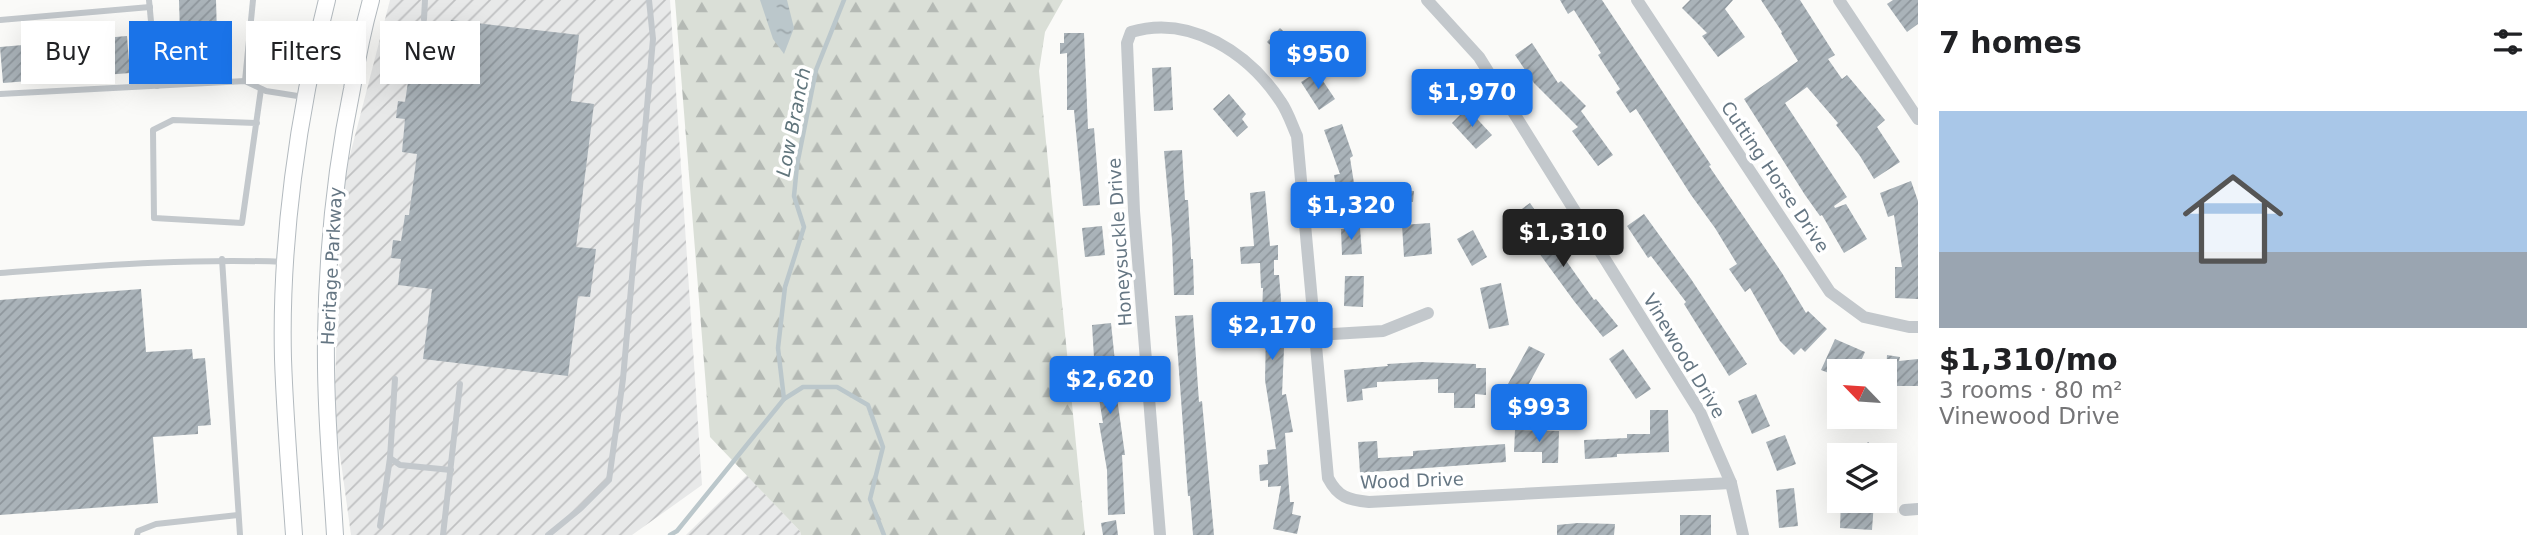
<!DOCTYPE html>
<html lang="en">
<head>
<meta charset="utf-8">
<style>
	:root { --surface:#fff; --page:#f6f6f6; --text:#202124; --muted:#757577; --accent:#1a73e8 }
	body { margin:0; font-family:"DejaVu Sans",sans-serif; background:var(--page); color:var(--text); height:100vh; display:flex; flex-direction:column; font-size:26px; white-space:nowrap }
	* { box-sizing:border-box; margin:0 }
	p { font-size:23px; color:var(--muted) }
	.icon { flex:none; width:38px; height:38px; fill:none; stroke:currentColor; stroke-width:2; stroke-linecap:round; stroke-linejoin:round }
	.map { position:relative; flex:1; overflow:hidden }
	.details { display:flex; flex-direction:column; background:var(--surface); width:630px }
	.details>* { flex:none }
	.guide { position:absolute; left:21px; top:21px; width:665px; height:63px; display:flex; gap:14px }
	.needle { width:46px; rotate:295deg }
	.tools { position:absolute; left:1827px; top:359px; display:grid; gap:14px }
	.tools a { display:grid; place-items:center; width:70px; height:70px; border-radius:0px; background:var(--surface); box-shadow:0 7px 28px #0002; font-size:35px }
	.price { position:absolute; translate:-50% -60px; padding:0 16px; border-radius:7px; background:var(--accent); color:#fff; font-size:23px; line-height:46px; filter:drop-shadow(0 2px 4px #0008) }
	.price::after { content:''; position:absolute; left:50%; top:42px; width:21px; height:16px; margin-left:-10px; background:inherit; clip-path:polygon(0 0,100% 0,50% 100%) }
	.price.active { background:#222; color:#fff }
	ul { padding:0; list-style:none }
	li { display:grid; align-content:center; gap:14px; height:371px; padding:0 21px }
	li span { display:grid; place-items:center; height:217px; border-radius:0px; color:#555 }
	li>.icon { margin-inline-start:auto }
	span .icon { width:126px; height:126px; fill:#fffc; stroke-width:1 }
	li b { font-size:30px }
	h2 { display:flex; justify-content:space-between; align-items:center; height:84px; padding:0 21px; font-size:30px }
	.pill { padding:0 24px; border-radius:0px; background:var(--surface); box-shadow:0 7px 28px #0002; font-size:24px; line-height:63px }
	.pill.active { background:var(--accent); color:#fff }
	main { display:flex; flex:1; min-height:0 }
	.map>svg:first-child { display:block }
</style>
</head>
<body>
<main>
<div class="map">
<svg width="1918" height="535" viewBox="0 0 1918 535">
	<defs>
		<pattern id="industrial-furrows" width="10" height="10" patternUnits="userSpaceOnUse" patternTransform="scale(1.75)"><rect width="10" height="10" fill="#e8e9e9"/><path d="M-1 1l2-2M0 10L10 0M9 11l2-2" fill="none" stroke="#c0c1c2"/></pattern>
		<pattern id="forest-firs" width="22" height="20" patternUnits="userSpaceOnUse" patternTransform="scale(1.75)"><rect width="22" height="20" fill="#dadfd7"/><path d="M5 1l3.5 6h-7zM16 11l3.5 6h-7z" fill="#b4b9b4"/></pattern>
		<pattern id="water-ripples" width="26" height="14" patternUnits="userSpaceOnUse" patternTransform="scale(1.75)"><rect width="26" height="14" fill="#bbc7cb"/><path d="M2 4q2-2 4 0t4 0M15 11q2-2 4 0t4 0" fill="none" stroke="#9ca6aa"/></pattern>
		<pattern id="building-hatch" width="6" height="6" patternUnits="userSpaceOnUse" patternTransform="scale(1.75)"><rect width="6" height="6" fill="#aab3b9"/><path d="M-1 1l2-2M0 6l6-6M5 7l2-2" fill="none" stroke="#8e969c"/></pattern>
	</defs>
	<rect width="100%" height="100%" fill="#fafaf8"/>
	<g fill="url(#industrial-furrows)">
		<path d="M390,0H670L702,485L632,535H351L334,411L342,186Z"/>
		<path d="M747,475L800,531L801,535H686Z"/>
	</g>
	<path fill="url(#forest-firs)" d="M675,0H1063L1045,32L1039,71L1085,535H801L800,531L710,437Z"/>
	<path fill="url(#water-ripples)" d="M760,0H787L794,28L784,54L773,39Z"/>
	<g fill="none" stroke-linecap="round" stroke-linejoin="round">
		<g stroke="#bbc7cb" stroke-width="4.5">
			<path d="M844,0L816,70L797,165L794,196L804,227L785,287L778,348L784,399L803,387H837L868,405L883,447L870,499L884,535"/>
			<path d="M670,535L677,531L784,399"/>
		</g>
	</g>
	<g fill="url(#building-hatch)">
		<path d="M179,0H216L218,69L186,70L181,68Z"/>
		<path d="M1560,0H1602L1711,165L1709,166L1782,273L1806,313L1808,311L1827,329L1805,352L1801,348L1794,355L1780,341L1750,288L1745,292L1729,269L1737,264L1715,228L1691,195L1636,109L1630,113L1616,92L1620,89L1598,55L1601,53L1574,10L1568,14Z"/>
		<path d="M1690,0H1733L1725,9L1745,37L1718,57L1702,36L1707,33L1682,8Z"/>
		<path d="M1761,0H1800L1835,55L1828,59L1842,79L1847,75L1885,120L1877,127L1900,162L1874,179L1860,156L1836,125L1838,123L1807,87L1785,103L1847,197L1834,206L1835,208L1846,204L1867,239L1844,253L1822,215L1820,216L1805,195L1744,99L1798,61L1781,33L1782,32Z"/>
		<path d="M1893,0H1918V24L1907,32L1887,4Z"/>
		<path d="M451,20L579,35L571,101L594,104L576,247L596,249L590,297L578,296L568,376L423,359L432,289L398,285L401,259L391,258L393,240L401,241L405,215H409L417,154L402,152L405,119L396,118L398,101L405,102L410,68L445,73Z"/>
		<path d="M1280,28L1303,50L1290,64L1267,42Z"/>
		<path d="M1064,33H1084L1088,129L1094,128L1100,205L1083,206L1074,110H1067V53L1060,54V43H1064Z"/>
		<path d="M127,36L130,73L3,83L0,47Z"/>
		<path d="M1532,43L1558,83L1561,81L1586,106L1581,111L1613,155L1598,166L1572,131L1578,127L1534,83L1515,55Z"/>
		<path d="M1171,67L1173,110L1154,111L1152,68Z"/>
		<path d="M1317,72L1335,99L1319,110L1301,82Z"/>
		<path d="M1229,94L1246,114L1242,119L1248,127L1237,137L1213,109Z"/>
		<path d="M1467,108L1492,135L1476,149L1452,123Z"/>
		<path d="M1342,124L1353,156L1350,158L1357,202L1339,205L1334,175L1340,174L1324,130Z"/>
		<path d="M1182,150L1185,200H1188L1191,259H1193L1194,295H1174L1172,240L1164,151Z"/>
		<path d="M1911,181L1918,201V299L1895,298V267H1902L1894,215L1888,217L1880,193Z"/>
		<path d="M1394,189L1414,191L1413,202L1393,200Z"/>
		<path d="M1265,191L1270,246L1278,245V260H1274V275H1279L1281,299L1279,348H1284L1282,395L1286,394L1293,432L1285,433L1290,502H1294L1292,514L1301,516L1297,534L1273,529L1281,486L1268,487V480L1260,481L1259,465L1268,464L1267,450L1276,449L1265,380L1266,334H1261L1263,288H1261L1260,263L1241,264L1240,247L1254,246L1250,193Z"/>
		<path d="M1530,203L1558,243L1555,245L1594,300L1596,299L1618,326L1603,337L1574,301L1512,216Z"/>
		<path d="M1644,214L1691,279L1747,364L1729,376L1684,304L1686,302L1651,256L1648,258L1627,226Z"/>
		<path d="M1430,223L1432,254L1404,257L1402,225Z"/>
		<path d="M1102,226L1105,255L1085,257L1082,228Z"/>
		<path d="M1360,228L1362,254L1342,255L1341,229Z"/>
		<path d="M1473,230L1487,257L1472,266L1457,239Z"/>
		<path d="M1345,276H1364L1363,307L1344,306Z"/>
		<path d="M1501,283L1509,325L1489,329L1480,288Z"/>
		<path d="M141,289L146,352L192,349L193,359L205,358L211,425L198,426V434L153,437L158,503L0,515V300Z"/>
		<path d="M1193,315L1199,402L1202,401L1214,535H1193L1190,496H1188L1175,316Z"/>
		<path d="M1111,323L1115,362H1112L1125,455H1122L1125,514L1108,515L1107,470L1099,423H1103L1095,374L1092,325Z"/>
		<path d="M1835,339L1865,352L1861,361L1884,364L1883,371H1839V377L1821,370Z"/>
		<path d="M1529,346L1545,354L1524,393L1508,384Z"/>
		<path d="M1623,349L1651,389L1636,399L1609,359Z"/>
		<path d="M1887,355L1900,357L1899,361L1918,359V386H1885Z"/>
		<path d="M1421,362L1476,364V368H1486V395L1475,394V408H1454V393H1438V379L1377,382V387L1362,389L1363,400L1347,402L1344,370L1388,366L1387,364Z"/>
		<path d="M1756,394L1770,426L1752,434L1738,401Z"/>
		<path d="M1650,410H1668L1669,452L1617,454V457L1585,459L1584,440L1627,438V434H1650Z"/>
		<path d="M1515,430L1559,431L1558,463H1542V452H1514Z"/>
		<path d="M1785,435L1796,464L1777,471L1766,442Z"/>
		<path d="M1377,441L1378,458L1413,456V451L1505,444L1506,462L1360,473L1358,442Z"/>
		<path d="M1868,442L1884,455H1858Z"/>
		<path d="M1794,488L1798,526L1779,528L1776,490Z"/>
		<path d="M1841,501L1874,502L1872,530L1840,528Z"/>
		<rect x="1680" y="515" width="31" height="20"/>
		<path d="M1116,520L1118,535H1103L1101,523Z"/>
		<path d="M1578,523L1615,524L1614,535H1557V525Z"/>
	</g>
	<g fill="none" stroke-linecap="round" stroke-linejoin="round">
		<defs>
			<g id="secondary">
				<path d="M294,535C290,477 285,418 283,359C280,243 298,112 327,0"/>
				<path d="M335,535C331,469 325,404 326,338C327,254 335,171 352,89C357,59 363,29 371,0"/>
			</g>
		</defs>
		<use href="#secondary" stroke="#b3babf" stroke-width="18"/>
		<g stroke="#c3c8cc" stroke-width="6">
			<path d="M149,0L157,86"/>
			<path d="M424,19L425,0"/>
			<path d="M0,20L150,7"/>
			<path d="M245,81L253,0"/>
			<path d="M0,94L245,81L266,91L304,97"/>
			<path d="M257,123L173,120L153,130L154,218L242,223L261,89"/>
			<path d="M222,259L240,535"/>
			<path d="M0,273C95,266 189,258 285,262"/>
			<path d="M395,379L390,458L400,465L451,470"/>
			<path d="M380,526L390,458"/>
			<path d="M137,535L138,531L156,524L238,515"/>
			<path d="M443,535L460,384"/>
			<path d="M548,535L580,509L609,480L623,379L653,39L649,0"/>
		</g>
		<g stroke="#c3c8cc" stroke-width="12">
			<path d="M1427,0L1479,57L1700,412L1731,483L1743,535"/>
			<path d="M1637,0L1830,292L1864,317L1909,327H1918"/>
			<path d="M1839,0L1918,119"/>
			<path d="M1316,335L1383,331L1428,313"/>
			<path d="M1905,510L1918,509"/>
			<path d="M1160,535L1134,211L1127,43L1131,32C1190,14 1249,53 1281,102C1288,112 1292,125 1297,136L1328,478C1338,497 1348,500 1369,502L1731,483"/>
		</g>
		<use href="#secondary" stroke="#fff" stroke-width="16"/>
	</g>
	<g text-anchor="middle" stroke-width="7" stroke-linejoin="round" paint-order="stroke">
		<g font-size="18" fill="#657683" stroke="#fff">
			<text transform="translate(1775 177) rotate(56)" y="6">Cutting Horse Drive</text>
			<text transform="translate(1120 242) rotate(-94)" y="6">Honeysuckle Drive</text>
			<text transform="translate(332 266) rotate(-87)" y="6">Heritage Parkway</text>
			<text transform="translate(1684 356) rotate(59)" y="6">Vinewood Drive</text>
			<text transform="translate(1412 481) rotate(-2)" y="6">Wood Drive</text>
		</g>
		<g font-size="19" font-style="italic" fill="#60757c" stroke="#fff">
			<text transform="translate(793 122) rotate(-79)" y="7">Low Branch</text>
		</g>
	</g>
</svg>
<div class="tools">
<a><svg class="needle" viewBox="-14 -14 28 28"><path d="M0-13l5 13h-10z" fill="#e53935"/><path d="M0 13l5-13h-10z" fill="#757577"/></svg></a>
<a><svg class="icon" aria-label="layers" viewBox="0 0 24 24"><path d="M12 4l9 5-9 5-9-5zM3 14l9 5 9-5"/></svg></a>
</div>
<b class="price" style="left:1318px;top:91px">$950</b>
<b class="price" style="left:1472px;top:129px">$1,970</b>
<b class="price" style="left:1351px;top:242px">$1,320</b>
<b class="price active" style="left:1563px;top:269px">$1,310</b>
<b class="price" style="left:1272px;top:362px">$2,170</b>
<b class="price" style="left:1110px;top:416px">$2,620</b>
<b class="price" style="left:1539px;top:444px">$993</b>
<div class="guide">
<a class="pill">Buy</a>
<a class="pill active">Rent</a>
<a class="pill">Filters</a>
<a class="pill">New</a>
</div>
</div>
<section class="details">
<h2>7 homes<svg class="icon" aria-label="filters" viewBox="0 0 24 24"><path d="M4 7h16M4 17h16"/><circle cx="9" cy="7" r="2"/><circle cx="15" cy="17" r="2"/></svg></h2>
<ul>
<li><span style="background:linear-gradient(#a9c7e8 65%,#9aa5b1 0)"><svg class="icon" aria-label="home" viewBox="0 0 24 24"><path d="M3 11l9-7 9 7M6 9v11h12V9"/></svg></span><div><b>$1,310/mo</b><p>3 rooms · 80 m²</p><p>Vinewood Drive</p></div></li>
</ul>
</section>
</main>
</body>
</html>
